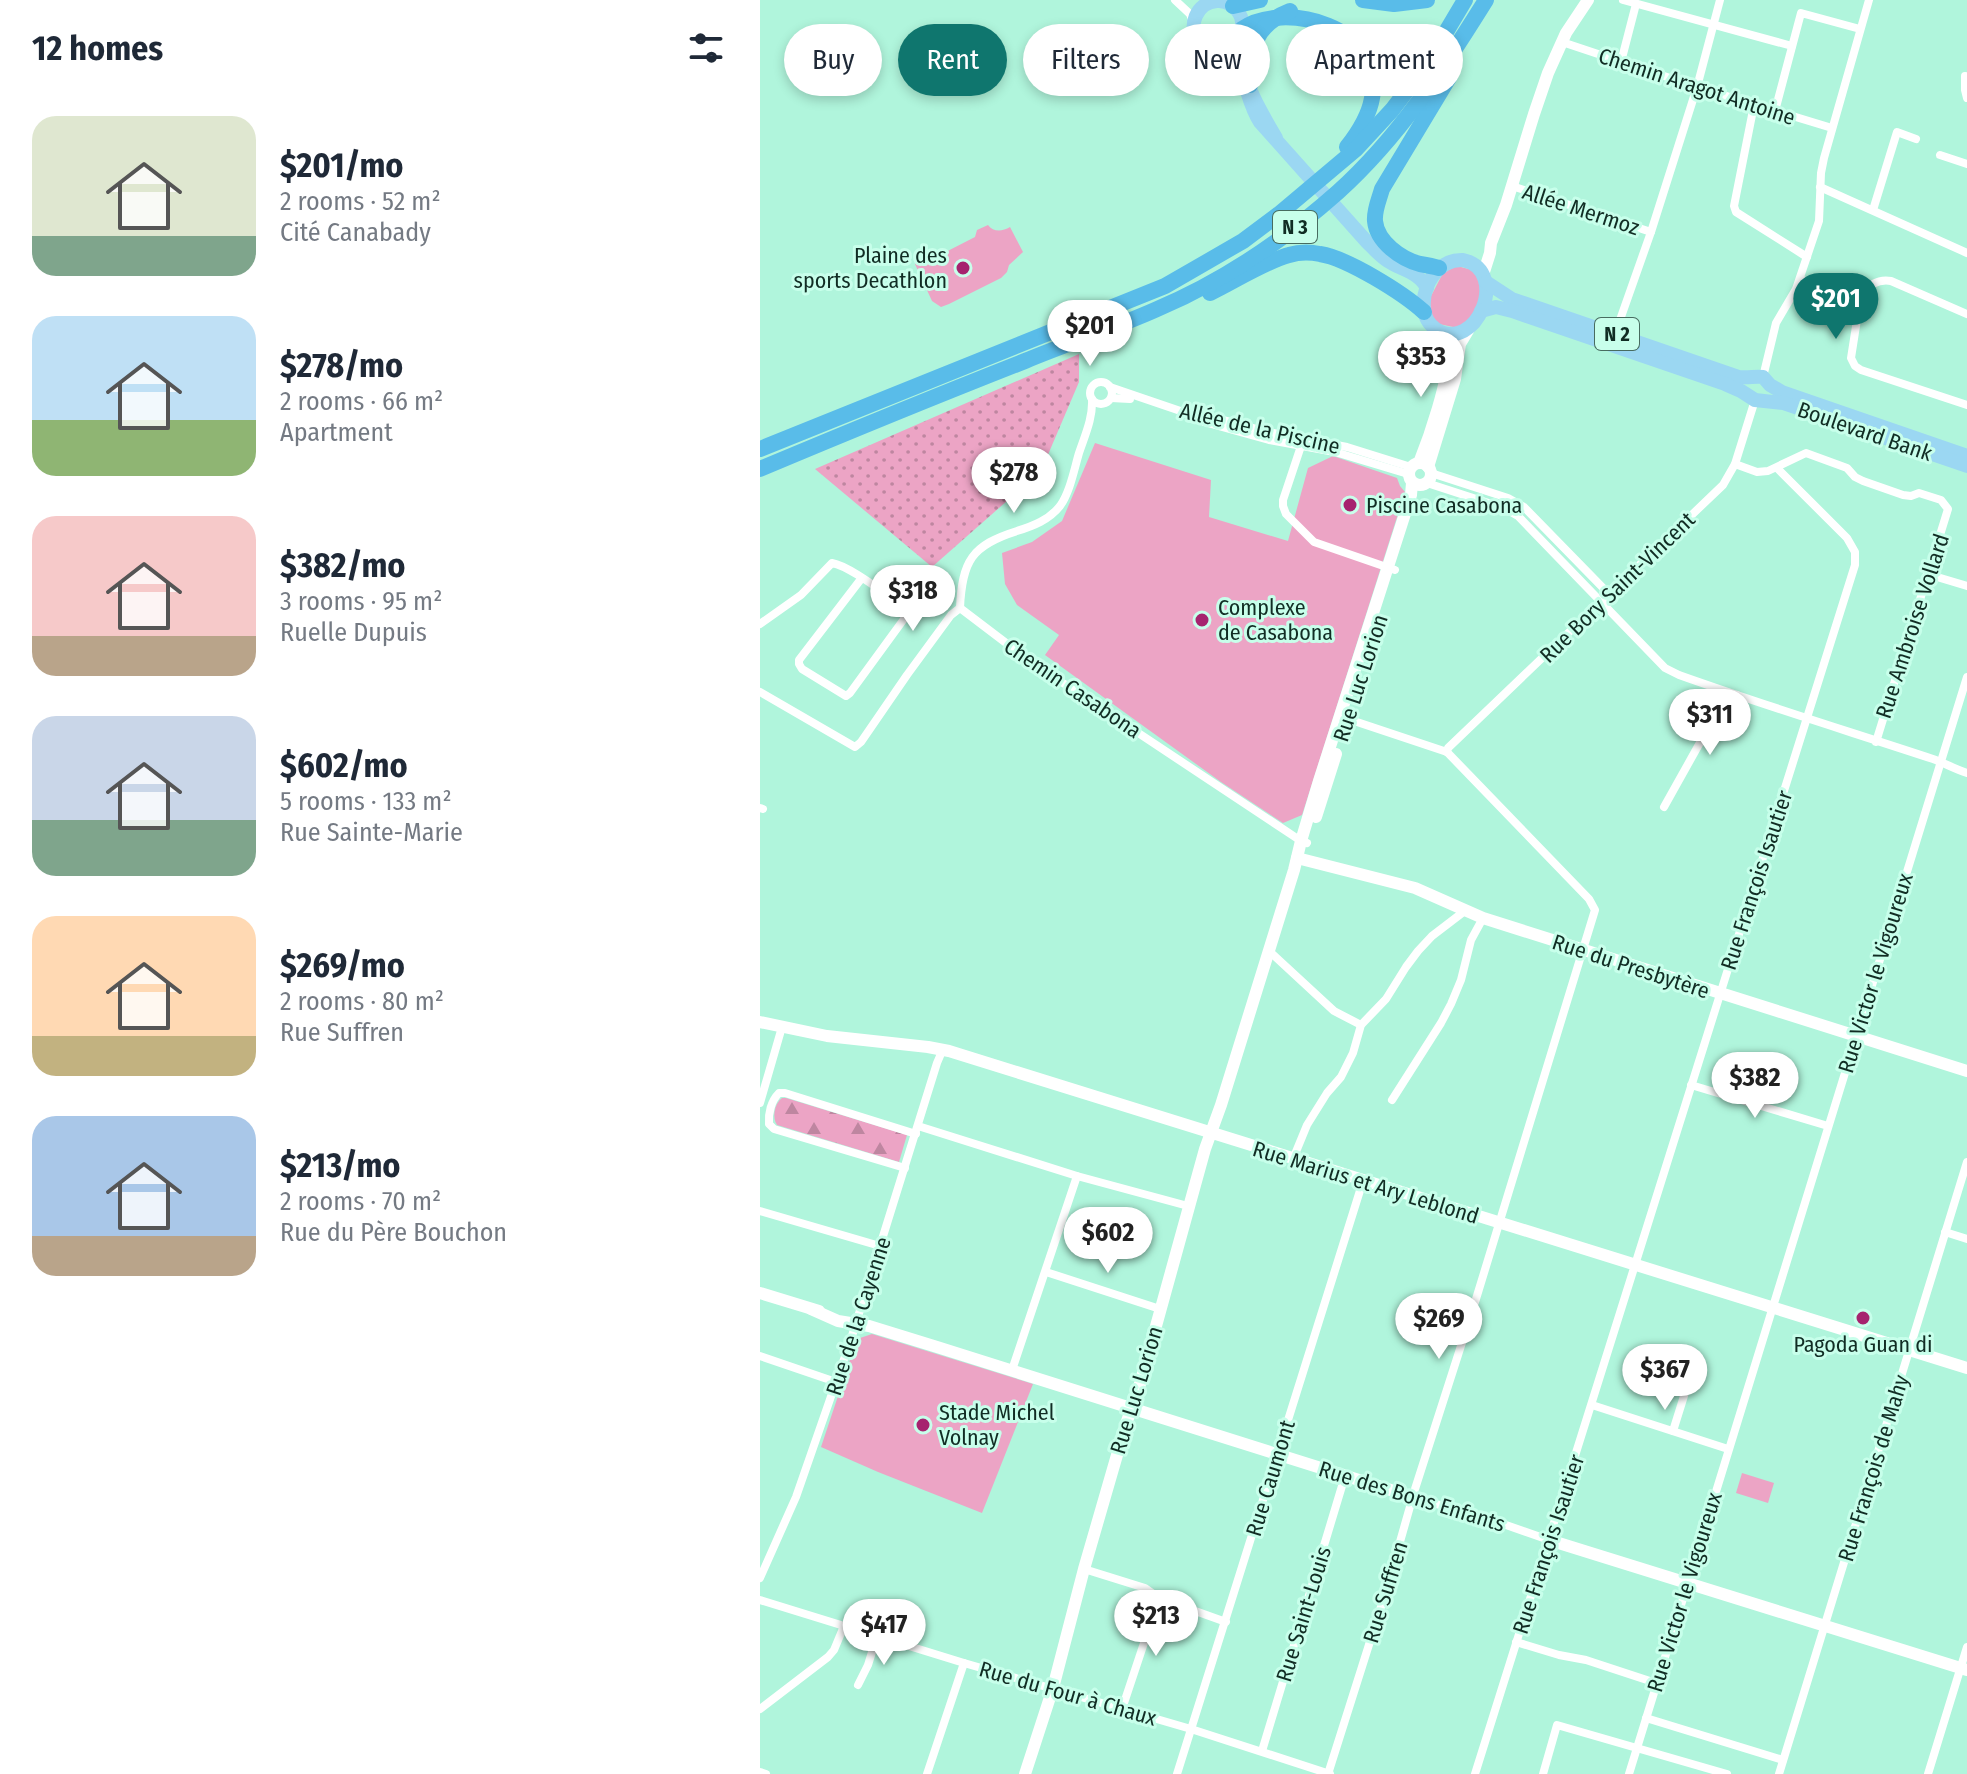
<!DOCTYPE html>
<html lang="en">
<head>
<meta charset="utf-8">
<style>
	:root { --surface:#fff; --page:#f6f6f7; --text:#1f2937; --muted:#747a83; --accent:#0f766e }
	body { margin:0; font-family:"Fira Sans Condensed",sans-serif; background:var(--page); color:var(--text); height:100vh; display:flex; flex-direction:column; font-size:30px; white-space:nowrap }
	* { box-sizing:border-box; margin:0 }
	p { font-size:26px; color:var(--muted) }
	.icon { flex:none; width:44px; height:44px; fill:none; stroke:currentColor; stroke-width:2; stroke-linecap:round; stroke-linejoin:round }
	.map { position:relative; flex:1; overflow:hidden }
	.side { display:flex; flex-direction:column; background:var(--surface); width:760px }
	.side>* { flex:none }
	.banner { position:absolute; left:24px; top:24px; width:760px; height:72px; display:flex; gap:16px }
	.price { position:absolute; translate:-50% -68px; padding:0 18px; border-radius:28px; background:#fff; color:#222; font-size:26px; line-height:52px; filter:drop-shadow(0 2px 4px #0008) }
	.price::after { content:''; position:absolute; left:50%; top:48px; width:24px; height:18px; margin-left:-12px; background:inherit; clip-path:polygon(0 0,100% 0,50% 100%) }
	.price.current { background:var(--accent); color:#fff }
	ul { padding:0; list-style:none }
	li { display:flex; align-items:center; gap:24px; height:200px; padding:0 32px }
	li span { display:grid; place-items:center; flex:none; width:224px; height:160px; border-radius:24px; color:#555 }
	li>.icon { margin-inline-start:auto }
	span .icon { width:96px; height:96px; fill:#fffc; stroke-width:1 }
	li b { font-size:34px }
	h2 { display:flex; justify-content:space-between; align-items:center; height:96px; padding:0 32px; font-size:34px }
	.pill { padding:0 28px; border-radius:36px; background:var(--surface); box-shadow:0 4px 12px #0003; font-size:28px; line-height:72px }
	.pill.current { background:var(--accent); color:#fff }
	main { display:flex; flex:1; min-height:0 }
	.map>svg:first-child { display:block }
</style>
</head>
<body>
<main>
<section class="side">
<h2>12 homes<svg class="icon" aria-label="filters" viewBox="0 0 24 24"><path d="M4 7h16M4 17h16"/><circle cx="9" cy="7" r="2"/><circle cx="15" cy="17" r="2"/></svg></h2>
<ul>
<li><span style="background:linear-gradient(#dfe7d0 75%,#7fa58c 0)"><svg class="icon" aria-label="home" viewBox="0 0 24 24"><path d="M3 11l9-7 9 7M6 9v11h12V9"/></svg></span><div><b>$201/mo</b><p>2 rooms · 52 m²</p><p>Cité Canabady</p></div></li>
<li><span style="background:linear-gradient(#bfe0f5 65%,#8fb573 0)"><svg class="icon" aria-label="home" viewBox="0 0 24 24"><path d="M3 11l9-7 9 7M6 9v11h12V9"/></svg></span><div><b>$278/mo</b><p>2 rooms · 66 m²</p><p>Apartment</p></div></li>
<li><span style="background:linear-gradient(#f6c9c9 75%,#b9a48a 0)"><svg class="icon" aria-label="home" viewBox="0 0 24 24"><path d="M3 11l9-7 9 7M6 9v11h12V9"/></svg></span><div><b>$382/mo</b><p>3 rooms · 95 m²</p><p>Ruelle Dupuis</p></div></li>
<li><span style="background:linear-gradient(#c9d6e8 65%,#7fa58c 0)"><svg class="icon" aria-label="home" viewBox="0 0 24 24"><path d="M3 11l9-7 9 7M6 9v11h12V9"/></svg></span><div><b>$602/mo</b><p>5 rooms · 133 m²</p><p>Rue Sainte-Marie</p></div></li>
<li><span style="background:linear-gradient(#ffd9b3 75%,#c2b280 0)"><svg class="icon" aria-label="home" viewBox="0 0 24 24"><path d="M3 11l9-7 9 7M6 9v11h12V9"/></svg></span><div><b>$269/mo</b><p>2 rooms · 80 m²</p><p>Rue Suffren</p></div></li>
<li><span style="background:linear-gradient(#a9c7e8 75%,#b9a48a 0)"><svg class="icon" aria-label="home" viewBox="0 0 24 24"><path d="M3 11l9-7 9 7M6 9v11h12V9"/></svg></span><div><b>$213/mo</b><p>2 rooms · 70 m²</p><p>Rue du Père Bouchon</p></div></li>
</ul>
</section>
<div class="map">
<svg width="1207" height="1774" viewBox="0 0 1207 1774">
	<defs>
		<pattern id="forest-firs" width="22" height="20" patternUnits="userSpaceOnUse" patternTransform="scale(2)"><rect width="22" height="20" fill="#eca4c5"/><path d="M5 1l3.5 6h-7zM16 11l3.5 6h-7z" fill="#be86a0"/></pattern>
		<pattern id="park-dots" width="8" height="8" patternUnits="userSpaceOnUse" patternTransform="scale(2)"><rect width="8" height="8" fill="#eca4c5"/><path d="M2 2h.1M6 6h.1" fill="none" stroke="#be86a0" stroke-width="1.8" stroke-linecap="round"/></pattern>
	</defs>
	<rect width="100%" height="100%" fill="#b0f5dc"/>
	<g fill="#eca4c5">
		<path d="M228,225C233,232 242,232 250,227L263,252L249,265L247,272L241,278L189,304L181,307L172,301L155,264L158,258L168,254L172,259L215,237L217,230Z"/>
		<path d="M697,266L716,271L724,291L711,320L698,328L679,324L671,316L669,300L683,273Z"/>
		<path d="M335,443L451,480L449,517L528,541L548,468L573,456L637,478L640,486L645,492L542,815L523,823L461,782L285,655L299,635L257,605L245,584L242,553L272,542L302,521Z"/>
		<path d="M112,1334L273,1384L222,1513L118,1472L61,1447L97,1339Z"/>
		<path d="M982,1473L1014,1483L1008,1503L976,1493Z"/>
	</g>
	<path fill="url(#forest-firs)" d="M22,1098H26L147,1135L139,1162L17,1125C12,1118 14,1104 22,1098Z"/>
	<path fill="url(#park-dots)" d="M319,354V382L281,471L172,567L55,469Z"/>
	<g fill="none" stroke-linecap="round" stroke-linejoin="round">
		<g stroke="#fff" stroke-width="8">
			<path d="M415,0L430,14L432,20"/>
			<path d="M863,0L1032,46"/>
			<path d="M802,42L937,87L1072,128"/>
			<path d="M861,62L876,4"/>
			<path d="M1205,76V90L1207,98"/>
			<path d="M994,105L974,206L976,212L1047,257"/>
			<path d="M1015,111L1041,13L1100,29"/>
			<path d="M1180,155L1207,164"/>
			<path d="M752,186L891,232"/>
			<path d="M1060,187L1207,253"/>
			<path d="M1113,210L1137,132L1156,139"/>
			<path d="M1040,279L1095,299L1099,307L1091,358L1095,366L1101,370L1207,405"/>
			<path d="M1095,299C1106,289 1115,278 1131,281L1207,314"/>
			<path d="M855,334L891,232L937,87L960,0"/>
			<path d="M1003,377L1016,323L1036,289L1059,221L1061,173L1064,158L1109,0"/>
			<circle cx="341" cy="393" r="11"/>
			<path d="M350,387L441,418L460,419L508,432L587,447L651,467"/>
			<path d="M351,398L370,399"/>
			<path d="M444,422L509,440L575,452L648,474"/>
			<path d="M544,443L541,446L523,500V506L526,514L554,542L635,570"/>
			<path d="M975,464L997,472L1008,471L1046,453L1087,468L1095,477L1103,481L1143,495L1151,496L1159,493L1181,500L1188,509L1116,742"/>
			<path d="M671,473L748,498L764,507L849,594"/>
			<path d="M667,483L744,508L758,516L905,668L919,675C1003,705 1088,731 1173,759C1184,763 1195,769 1207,773"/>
			<path d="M1167,574L1207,586"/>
			<path d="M200,608L250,646L303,683L538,839L547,843"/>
			<path d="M200,608C202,561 212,545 257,531C273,526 289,520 300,506C310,492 314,470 319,453C325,435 333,418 332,399"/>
			<path d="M0,624L41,595L72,563C90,566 126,595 143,606L146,610L144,619L90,693L86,696L42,669L39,664V660L101,579"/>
			<path d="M0,692L95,747L101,742L147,675L191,615L200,608"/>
			<path d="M687,752L688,748L963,485L975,464L995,400"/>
			<path d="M904,807L942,739L977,695"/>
			<path d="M0,808L3,809"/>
			<path d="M509,951L574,1011L601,1025"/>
			<path d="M931,1085L1068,1126"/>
			<path d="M632,1100L681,1023L691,1004L701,980L711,940L723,918"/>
			<path d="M0,1103L22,1027"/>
			<path d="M158,1126L317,1176L428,1206"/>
			<path d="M533,1159L547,1125L567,1093L581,1077L593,1053L601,1025L626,999L646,967L658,951L672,936L706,910"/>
			<path d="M145,1168L14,1129L9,1124C8,1114 11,1101 19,1093H25L156,1134"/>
			<path d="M0,1211L120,1246"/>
			<path d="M1185,1232L1207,1239"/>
			<path d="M286,1272L400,1309"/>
			<path d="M0,1356L76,1382"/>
			<path d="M252,1370L317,1176"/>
			<path d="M832,1405L968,1449"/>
			<path d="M913,1431L934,1364"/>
			<path d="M653,1497L746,1525L789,1540"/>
			<path d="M324,1569L385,1588L399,1598L466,1622"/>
			<path d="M0,1578L36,1497L91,1339L177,1063L183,1049"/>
			<path d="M0,1600L204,1663L431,1729L570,1774"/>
			<path d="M756,1642L799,1655L826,1660L896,1683"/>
			<path d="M98,1685L108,1665L117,1636"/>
			<path d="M0,1709L68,1657L74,1650L84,1626"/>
			<path d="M362,1709L399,1598"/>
			<path d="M886,1718L1023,1760"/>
			<path d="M502,1751L585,1476"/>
			<path d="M0,1772L6,1774"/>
			<path d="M167,1774L204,1663"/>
			<path d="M417,1774L603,1181"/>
			<path d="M568,1774L626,1591L655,1489L716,1299L835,910L829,899L687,752L591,720L586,714L584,707"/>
			<path d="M715,1774L1095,565V552L1087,538L1017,468"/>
			<path d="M783,1774L797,1725L967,1774"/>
			<path d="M869,1774L1207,677"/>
			<path d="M1019,1774L1207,1162"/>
			<path d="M1168,1774L1207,1647"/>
		</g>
		<g stroke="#fff" stroke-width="12">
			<path d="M723,275L730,253L731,243L746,205L774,114L788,73L806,33L828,0"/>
			<circle cx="660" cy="474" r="11"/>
			<path d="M659,463C669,438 690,378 688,352C687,342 683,336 676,330"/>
			<path d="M668,467L695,379L700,344L709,329"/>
			<path d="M556,817L576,754"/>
			<path d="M537,858L655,888L723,918L1207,1071"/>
			<path d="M0,1022L67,1036L168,1047L189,1051L1207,1368"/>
			<path d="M0,1293L59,1311"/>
			<path d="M51,1309L78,1321L109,1326L177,1347L653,1497"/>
			<path d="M789,1540L1207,1670"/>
			<path d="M265,1774L293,1688L324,1569L366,1424L380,1384L445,1149L461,1105L534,870L541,841L559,781L651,495L652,483"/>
		</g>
		<g stroke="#9bd7f2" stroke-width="14">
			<path d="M516,138C502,114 486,87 480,59C478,45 485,28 481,17C477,7 467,0 457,1C437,2 426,27 440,42C450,52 466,49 476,65C487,82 488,104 500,122L607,242C614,249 620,256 628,261C642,270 659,272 667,288"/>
			<path d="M703,260C751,271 716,355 676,329C669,325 664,316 664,308C662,285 678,259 703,260Z"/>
			<path d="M726,282L752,299L979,377C989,378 995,376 1003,377L1010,385L1022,392L1207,456"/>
			<path d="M721,311L736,307L752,311L965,384L981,391L995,400L1023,403L1207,466"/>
		</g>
		<g stroke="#59bce9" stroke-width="16">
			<path d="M603,0L634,4L667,0"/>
			<path d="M473,6L500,0"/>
			<path d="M482,29C523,0 627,26 612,98C609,116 598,133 587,147"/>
			<path d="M490,85C490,49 494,25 530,11"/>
			<path d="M679,268C672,266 666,265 660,264C641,259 617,242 615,221C614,210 619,200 622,189L690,76"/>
			<path d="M450,293C473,282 506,261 529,255C539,252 550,252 560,254C587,258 643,293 664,312"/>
			<path d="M0,449L405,286L483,241L519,214L595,150L632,110L667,64L705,0"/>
			<path d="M0,469C88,432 176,396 265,361C308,343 352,329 395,310C462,282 524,240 578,192C639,137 683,69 726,0"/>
		</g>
	</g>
	<g fill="#a6236f" stroke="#c8ffeb" stroke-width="3">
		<circle cx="203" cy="268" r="8"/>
		<circle cx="590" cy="505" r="8"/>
		<circle cx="442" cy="620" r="8"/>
		<circle cx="1103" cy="1318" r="8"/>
		<circle cx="163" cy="1425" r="8"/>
	</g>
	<g text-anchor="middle" stroke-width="6" stroke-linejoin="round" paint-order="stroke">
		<g fill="#c8ffeb" stroke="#486c60" stroke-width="2">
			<rect x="513" y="211" width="44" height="32" rx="6"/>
			<rect x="835" y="318" width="44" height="32" rx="6"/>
		</g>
		<g font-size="20" font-weight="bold" fill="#112d24">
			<text x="535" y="234">N 3</text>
			<text x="857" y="341">N 2</text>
		</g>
		<g font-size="22" fill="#112d24" stroke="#c8ffeb">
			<text transform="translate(937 86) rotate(18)" y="8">Chemin Aragot Antoine</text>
			<text transform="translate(821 209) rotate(18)" y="8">Allée Mermoz</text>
			<text transform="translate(500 428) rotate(13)" y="8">Allée de la Piscine</text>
			<text transform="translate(1105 431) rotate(19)" y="8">Boulevard Bank</text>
			<text transform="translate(857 587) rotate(-44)" y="8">Rue Bory Saint-Vincent</text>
			<text transform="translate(1152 626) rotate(-72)" y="8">Rue Ambroise Vollard</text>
			<text transform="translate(600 678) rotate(-72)" y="8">Rue Luc Lorion</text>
			<text transform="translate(313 688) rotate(34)" y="8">Chemin Casabona</text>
			<text transform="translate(996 880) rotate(-72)" y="8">Rue François Isautier</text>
			<text transform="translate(871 966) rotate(18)" y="8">Rue du Presbytère</text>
			<text transform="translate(1115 973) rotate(-73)" y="8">Rue Victor le Vigoureux</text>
			<text transform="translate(606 1182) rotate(17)" y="8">Rue Marius et Ary Leblond</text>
			<text transform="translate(98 1316) rotate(-72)" y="8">Rue de la Cayenne</text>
			<text transform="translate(376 1390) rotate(-73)" y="8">Rue Luc Lorion</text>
			<text transform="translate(1113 1468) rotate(-73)" y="8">Rue François de Mahy</text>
			<text transform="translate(510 1478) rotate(-73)" y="8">Rue Caumont</text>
			<text transform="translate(652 1496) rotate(17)" y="8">Rue des Bons Enfants</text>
			<text transform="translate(788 1544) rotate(-72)" y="8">Rue François Isautier</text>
			<text transform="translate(625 1592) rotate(-73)" y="8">Rue Suffren</text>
			<text transform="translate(924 1592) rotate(-73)" y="8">Rue Victor le Vigoureux</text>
			<text transform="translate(543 1614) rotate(-73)" y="8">Rue Saint-Louis</text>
			<text transform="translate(308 1693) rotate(16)" y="8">Rue du Four à Chaux</text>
		</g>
		<g font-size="22" fill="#112d24" stroke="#c8ffeb" text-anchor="start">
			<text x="187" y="263" text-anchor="end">Plaine des<tspan x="187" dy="25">sports Decathlon</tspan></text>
			<text x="606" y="513">Piscine Casabona</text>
			<text x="458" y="615">Complexe<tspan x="458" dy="25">de Casabona</tspan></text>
			<text x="1103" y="1352" text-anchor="middle">Pagoda Guan di</text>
			<text x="179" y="1420">Stade Michel<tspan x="179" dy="25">Volnay</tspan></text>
		</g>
	</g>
</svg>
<b class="price current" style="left:1076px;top:341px">$201</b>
<b class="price" style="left:330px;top:368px">$201</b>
<b class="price" style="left:661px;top:399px">$353</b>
<b class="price" style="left:254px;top:515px">$278</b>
<b class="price" style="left:153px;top:633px">$318</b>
<b class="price" style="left:950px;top:757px">$311</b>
<b class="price" style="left:995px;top:1120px">$382</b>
<b class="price" style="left:348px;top:1275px">$602</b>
<b class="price" style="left:679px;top:1361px">$269</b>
<b class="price" style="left:905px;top:1412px">$367</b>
<b class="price" style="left:396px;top:1658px">$213</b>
<b class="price" style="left:124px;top:1667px">$417</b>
<div class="banner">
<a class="pill">Buy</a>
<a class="pill current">Rent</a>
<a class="pill">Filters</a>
<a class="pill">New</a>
<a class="pill">Apartment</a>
</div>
</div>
</main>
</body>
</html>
